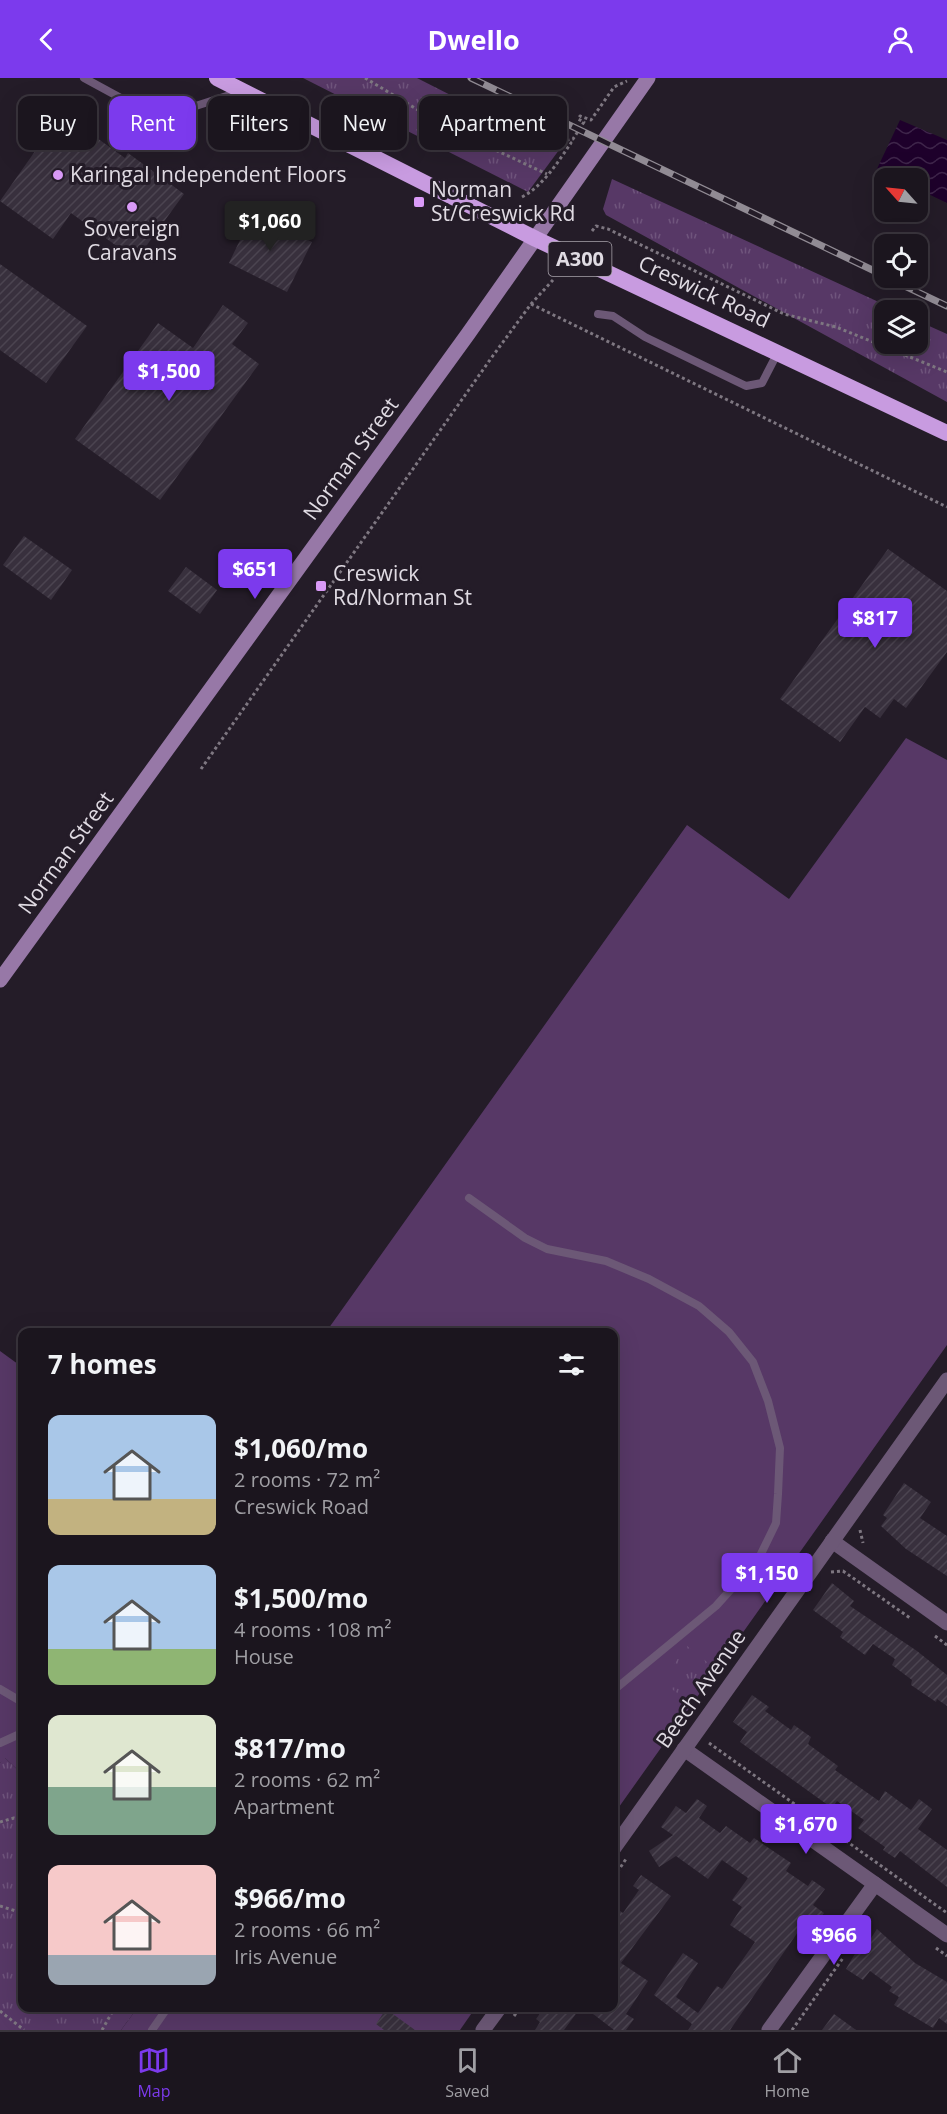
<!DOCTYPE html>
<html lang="en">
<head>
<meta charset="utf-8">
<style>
	:root { --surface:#1b151e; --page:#241e27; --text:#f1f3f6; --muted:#a09fa4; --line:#39343c; --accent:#7c3aed }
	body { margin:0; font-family:"Open Sans",sans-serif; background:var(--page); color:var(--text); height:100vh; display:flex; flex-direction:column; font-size:22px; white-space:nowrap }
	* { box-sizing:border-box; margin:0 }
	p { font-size:20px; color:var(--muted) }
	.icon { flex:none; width:33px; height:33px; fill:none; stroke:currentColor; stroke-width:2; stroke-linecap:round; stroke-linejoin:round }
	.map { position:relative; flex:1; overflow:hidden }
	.sheet { position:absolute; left:18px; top:1250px; width:600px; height:684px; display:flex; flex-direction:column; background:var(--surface); border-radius:12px; box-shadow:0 6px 24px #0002,0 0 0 2px var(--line) }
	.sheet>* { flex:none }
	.guide { position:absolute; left:18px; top:18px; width:600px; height:54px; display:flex; gap:12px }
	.needle { width:39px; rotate:297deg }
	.tools { position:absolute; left:874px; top:90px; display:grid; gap:12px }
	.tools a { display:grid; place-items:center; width:54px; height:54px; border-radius:12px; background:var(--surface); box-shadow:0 6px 24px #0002,0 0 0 2px var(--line); font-size:30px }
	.price { position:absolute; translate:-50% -51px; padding:0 14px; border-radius:6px; background:var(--accent); color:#fff; font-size:20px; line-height:39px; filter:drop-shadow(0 2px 3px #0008) }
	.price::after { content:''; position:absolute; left:50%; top:36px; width:18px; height:14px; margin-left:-9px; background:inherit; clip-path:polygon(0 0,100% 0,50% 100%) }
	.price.active { background:#222; color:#fff }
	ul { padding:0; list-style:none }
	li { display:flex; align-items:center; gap:18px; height:150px; padding:0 30px }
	li span { display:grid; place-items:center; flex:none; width:168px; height:120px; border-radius:12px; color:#555 }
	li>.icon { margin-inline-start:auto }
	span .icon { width:72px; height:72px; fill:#fffc; stroke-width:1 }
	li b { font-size:26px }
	h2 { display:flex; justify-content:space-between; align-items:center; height:72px; padding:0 30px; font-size:26px }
	.tag { padding:0 21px; border-radius:12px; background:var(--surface); box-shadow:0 6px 24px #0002,0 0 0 2px var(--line); font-size:21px; line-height:54px }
	.tag.active { background:var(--accent); color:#fff }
	header { display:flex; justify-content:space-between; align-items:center; height:78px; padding:0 30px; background:var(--accent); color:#fff; font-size:27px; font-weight:700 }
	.tab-bar { display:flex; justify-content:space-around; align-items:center; height:84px; border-top:2px solid var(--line); background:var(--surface); font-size:16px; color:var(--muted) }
	.tab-bar a { display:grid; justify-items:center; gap:3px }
	.tab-bar .active { color:var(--accent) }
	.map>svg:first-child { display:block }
</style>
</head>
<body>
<header><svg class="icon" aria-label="back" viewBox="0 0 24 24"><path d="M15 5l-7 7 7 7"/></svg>Dwello<svg class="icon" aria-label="person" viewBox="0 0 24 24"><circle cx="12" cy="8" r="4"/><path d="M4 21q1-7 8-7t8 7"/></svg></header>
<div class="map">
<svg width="947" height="1952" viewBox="0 0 947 1952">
	<defs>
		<pattern id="park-tufts" width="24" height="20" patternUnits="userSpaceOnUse" patternTransform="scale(1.5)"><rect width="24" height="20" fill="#573866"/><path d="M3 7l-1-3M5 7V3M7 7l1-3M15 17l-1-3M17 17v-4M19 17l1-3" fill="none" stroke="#6f547c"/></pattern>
		<pattern id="water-waves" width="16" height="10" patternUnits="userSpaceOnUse" patternTransform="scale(1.5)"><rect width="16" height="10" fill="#1e002b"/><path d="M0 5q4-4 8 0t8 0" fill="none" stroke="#3e254a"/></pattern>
		<pattern id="building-hatch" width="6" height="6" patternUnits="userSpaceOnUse" patternTransform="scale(1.5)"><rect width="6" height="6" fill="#38303d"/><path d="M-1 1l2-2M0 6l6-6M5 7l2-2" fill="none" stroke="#4b4450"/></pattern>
	</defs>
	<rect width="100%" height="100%" fill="#241c28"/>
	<g fill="#573866">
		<path d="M906,660L947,682V1267L614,1736V1254H326L687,747L789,821Z"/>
		<path d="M0,1273L22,1289V1696L5,1680L0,1685Z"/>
		<path d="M138,1929H476L460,1952H121Z"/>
	</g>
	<g fill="url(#park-tufts)">
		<path d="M303,0H417L559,72L528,114Z"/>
		<path d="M612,101L896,232H885V266H918V243L947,256V324L606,137L603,131Z"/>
		<path d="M687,1568L707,1584L682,1618L661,1604Z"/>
		<path d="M4,1679L22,1696V1929H138L121,1952H0V1685Z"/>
	</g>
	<path fill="url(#water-waves)" d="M900,42L947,62V125L918,111V100H894L876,93Z"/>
	<g fill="url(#building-hatch)">
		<path d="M62,35L125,80L128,75L184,116L136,182L71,135L53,161L0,123Z"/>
		<path d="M253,135L312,164L287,214L229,185Z"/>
		<path d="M0,186L87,248L46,305L0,272Z"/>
		<path d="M223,227L248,245L232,266L259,286L160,422L75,361L158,245L193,270Z"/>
		<path d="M24,458L72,492L51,522L3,487Z"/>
		<path d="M888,471L947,513V574L906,630L894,621L880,640L865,629L840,664L780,621Z"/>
		<path d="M186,489L217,512L200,536L168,513Z"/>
		<path d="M904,1405L931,1424L920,1440L947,1458V1498L906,1471L881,1448L887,1440L883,1437Z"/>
		<path d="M832,1505L854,1523L850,1528L917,1573L947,1597V1628L937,1621L936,1624L911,1607L912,1602L892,1587L895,1581L873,1566L865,1577L840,1559L843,1554L813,1532Z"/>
		<path d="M752,1617L769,1629L765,1633L791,1652L794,1647L811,1659L808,1666L838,1688L835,1692L879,1723L885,1713L911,1732L919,1721L932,1731L918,1751L947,1772V1809L900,1773L895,1780L883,1772L885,1769L858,1750L864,1742L837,1723L832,1730L740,1664L747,1654L733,1644Z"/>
		<path d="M697,1721L707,1728L699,1740L720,1755L726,1748L750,1765L754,1760L791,1785L786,1793L808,1808L812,1802L825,1811L813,1827L824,1835L815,1847L807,1841L730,1952H688L692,1946L654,1917L683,1875L698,1885L676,1919L698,1935L717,1908L722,1911L755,1864L730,1847L742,1829L732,1822L748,1800L722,1782L708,1801L676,1778L659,1789L649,1773L673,1757L661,1749L676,1728L686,1735Z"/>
		<path d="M641,1797L671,1818L621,1885L648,1903L626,1936L634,1941L626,1952H614L584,1929H614V1841L620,1833L623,1835L639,1812L633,1808Z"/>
		<path d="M877,1851L915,1885L947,1904V1946L939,1940L933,1950L894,1927L899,1919L889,1913L892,1909L870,1893L863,1902L846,1891L866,1857L871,1860Z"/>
		<path d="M545,1929H581L564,1952H535L540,1944L536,1941Z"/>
		<path d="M386,1931L415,1952H384L376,1946Z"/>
		<path d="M834,1936L856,1952H822Z"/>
	</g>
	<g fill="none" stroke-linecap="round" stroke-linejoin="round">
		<g stroke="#7e7781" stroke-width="3" stroke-dasharray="3 3" stroke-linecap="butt">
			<path d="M365,0L448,50L547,96"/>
			<path d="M522,119C543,108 558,84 571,65L567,62L573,61L584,44L578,41L580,38L591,42L614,9L627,3"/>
			<path d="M592,153L596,148L608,151L784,236L836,249L947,294"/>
			<path d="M531,226L947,429"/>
			<path d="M201,691L492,279L531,226L553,202"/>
			<path d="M860,1452L863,1465"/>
			<path d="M831,1494L843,1493L910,1540"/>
			<path d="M935,1558L947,1567"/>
			<path d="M709,1665L947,1835"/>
			<path d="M0,1744L14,1740L22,1742"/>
			<path d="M614,1799L626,1781"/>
			<path d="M0,1828L22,1835"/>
			<path d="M936,1870L947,1878"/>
			<path d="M0,1933L24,1952"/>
			<path d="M514,1938L521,1929"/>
			<path d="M102,1952L115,1929"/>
			<path d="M792,1952L843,1880"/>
		</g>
		<g stroke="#6c5876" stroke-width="8">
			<path d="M84,0L141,31L171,36L242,13"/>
			<path d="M598,236L613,238L645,259L746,308L762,305L778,274"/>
			<path d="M469,1120L525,1160L547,1171L606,1183L649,1201L699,1228L729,1254L753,1284L768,1323L780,1370L778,1416L776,1445L759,1480L716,1528L614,1612"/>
			<path d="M0,1611L22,1624"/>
			<path d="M0,1665L22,1655"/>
			<path d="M152,1952L168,1929"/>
		</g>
		<g stroke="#6c5876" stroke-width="15">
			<path d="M832,1463L947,1545"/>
			<path d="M684,1671L947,1857"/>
			<path d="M614,1770L947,1302"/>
			<path d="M483,1952L500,1929"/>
			<path d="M769,1952L875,1806"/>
		</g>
		<path stroke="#9778a7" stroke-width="15" d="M0,902L468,256L648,0"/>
		<path stroke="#c89be0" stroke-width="16" d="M217,0L536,161L947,355"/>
		<defs>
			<g id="rail">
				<path d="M471,0L885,198"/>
				<path d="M888,200L947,228"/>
			</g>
		</defs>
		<use href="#rail" stroke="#918b94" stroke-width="7"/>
		<use href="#rail" stroke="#241c28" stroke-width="4.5" stroke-dasharray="14" stroke-linecap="butt"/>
	</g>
	<g fill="#d99af7" stroke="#241c28" stroke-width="2">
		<circle cx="58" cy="97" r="6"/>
		<rect x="413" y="118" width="12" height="12" rx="3"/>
		<circle cx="132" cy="129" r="6"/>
		<rect x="315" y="502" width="12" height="12" rx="3"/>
	</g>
	<g text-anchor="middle" stroke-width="6" stroke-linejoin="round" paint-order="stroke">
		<rect fill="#241c28" stroke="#a8a2ab" stroke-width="1.5" x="548.5" y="164" width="63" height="34" rx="4.5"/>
		<g font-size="20" font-weight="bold" fill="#e0dbe3">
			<text x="580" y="188">A300</text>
		</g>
		<g font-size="21" fill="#e0dbe3" stroke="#241c28" text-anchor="start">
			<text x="70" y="104">Karingal Independent Floors</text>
			<text x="431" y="119">Norman<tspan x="431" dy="24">St/Creswick Rd</tspan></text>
			<text x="132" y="158" text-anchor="middle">Sovereign<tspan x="132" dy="24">Caravans</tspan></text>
			<text x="333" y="503">Creswick<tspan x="333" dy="24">Rd/Norman St</tspan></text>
		</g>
		<g font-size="21" fill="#e0dbe3" stroke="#241c28">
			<text transform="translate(704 214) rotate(25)" y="7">Creswick Road</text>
			<text transform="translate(351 381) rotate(-54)" y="7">Norman Street</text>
			<text transform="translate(66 775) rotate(-54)" y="7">Norman Street</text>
			<text transform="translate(701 1611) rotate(-55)" y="7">Beech Avenue</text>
		</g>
	</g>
</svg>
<div class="tools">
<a><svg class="needle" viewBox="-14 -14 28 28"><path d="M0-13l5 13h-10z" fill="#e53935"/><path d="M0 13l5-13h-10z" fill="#a09fa4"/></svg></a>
<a><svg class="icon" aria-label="locate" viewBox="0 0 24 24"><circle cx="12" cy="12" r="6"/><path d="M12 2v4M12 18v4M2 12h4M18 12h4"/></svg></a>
<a><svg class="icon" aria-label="layers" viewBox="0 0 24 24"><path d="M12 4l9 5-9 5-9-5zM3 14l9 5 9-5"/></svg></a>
</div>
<b class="price active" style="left:270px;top:174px">$1,060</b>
<b class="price" style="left:169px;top:324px">$1,500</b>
<b class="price" style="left:255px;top:522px">$651</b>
<b class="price" style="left:875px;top:571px">$817</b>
<b class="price" style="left:767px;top:1526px">$1,150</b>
<b class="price" style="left:806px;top:1777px">$1,670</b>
<b class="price" style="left:834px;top:1888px">$966</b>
<div class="guide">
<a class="tag">Buy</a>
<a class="tag active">Rent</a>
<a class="tag">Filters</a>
<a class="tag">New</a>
<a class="tag">Apartment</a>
</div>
<section class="sheet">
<h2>7 homes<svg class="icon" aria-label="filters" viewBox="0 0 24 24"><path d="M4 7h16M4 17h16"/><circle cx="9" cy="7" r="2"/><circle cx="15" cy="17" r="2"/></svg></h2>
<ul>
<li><span style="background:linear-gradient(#a9c7e8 70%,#c2b280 0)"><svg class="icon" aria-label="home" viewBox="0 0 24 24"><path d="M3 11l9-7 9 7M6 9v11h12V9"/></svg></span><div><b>$1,060/mo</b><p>2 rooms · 72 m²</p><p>Creswick Road</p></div></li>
<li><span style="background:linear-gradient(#a9c7e8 70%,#8fb573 0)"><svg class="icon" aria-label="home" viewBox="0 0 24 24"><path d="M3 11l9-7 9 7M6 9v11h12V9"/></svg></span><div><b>$1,500/mo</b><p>4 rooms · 108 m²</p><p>House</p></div></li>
<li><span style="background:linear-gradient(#dfe7d0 60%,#7fa58c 0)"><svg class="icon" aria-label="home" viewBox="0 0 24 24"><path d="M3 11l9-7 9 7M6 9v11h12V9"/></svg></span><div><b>$817/mo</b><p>2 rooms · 62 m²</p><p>Apartment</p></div></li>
<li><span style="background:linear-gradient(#f6c9c9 75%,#9aa5b1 0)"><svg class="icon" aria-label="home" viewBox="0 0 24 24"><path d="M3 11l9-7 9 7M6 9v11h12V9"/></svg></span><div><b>$966/mo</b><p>2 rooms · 66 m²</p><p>Iris Avenue</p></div></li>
</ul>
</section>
</div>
<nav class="tab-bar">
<a class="active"><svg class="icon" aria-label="map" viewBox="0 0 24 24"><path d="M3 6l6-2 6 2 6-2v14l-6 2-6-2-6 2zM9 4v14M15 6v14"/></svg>Map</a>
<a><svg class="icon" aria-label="saved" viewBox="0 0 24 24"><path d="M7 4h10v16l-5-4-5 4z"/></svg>Saved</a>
<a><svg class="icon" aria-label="home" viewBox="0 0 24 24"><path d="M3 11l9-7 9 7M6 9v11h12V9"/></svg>Home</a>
</nav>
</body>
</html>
